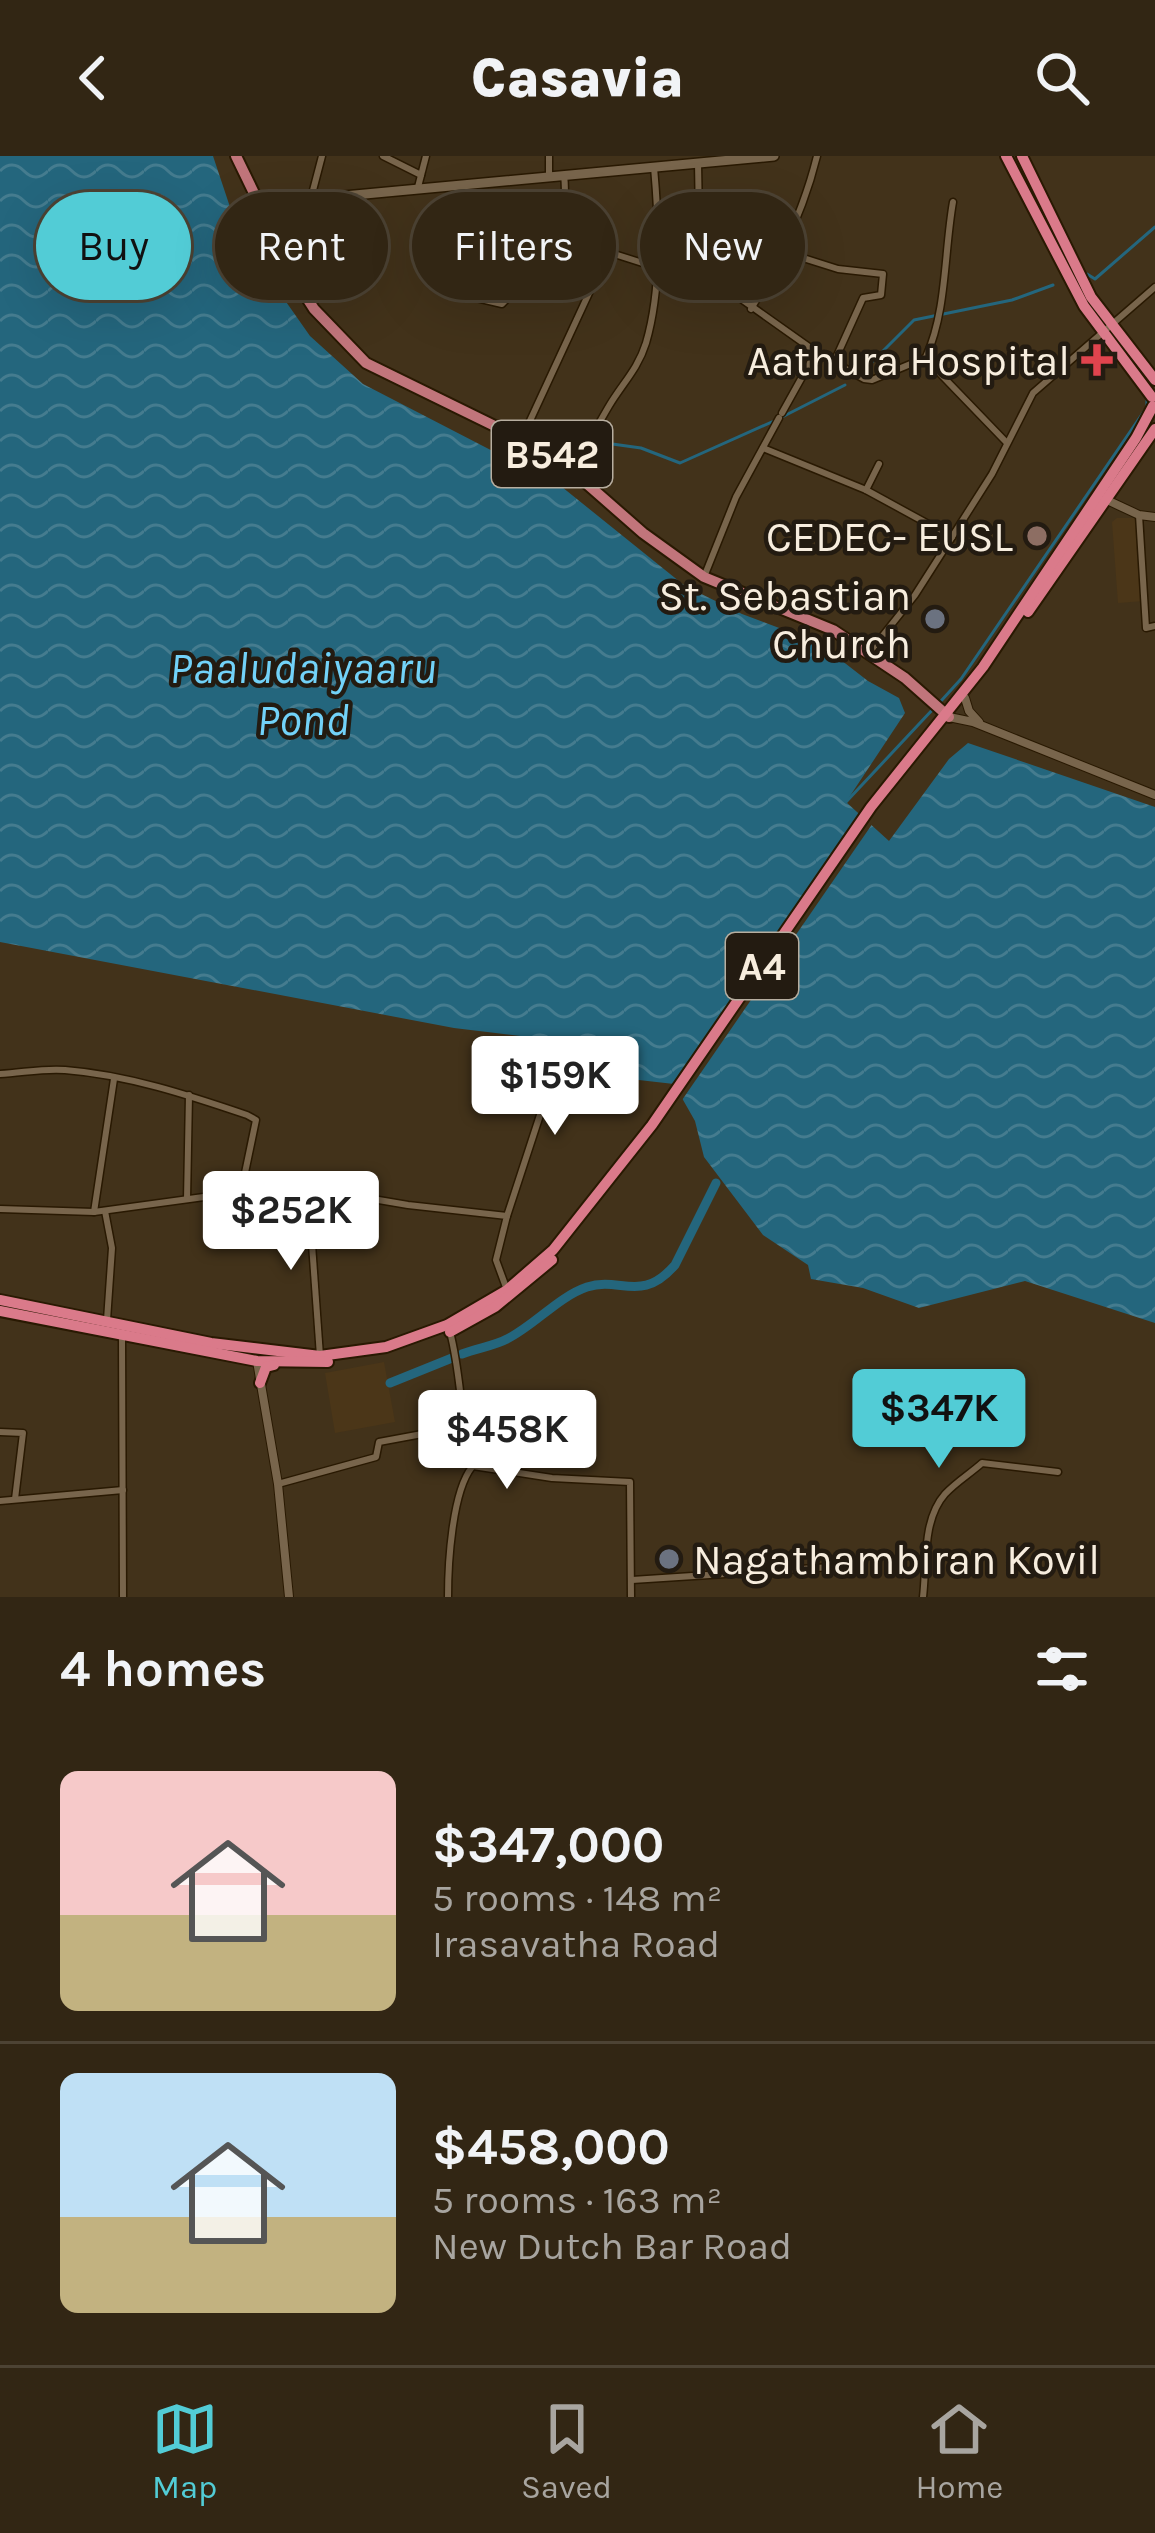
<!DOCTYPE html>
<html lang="en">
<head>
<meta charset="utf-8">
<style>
	:root { --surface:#322614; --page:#3a2e1d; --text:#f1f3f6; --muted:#a8a5a0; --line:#4d4334; --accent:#52ccd6 }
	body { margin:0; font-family:Karla,sans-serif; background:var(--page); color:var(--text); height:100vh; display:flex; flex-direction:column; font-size:45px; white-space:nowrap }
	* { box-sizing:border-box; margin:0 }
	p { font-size:39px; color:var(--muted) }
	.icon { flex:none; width:66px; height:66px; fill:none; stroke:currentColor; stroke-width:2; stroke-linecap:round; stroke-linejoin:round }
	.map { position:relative; height:1441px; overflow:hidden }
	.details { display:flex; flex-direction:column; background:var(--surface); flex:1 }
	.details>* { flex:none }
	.banner { position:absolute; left:36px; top:36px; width:1083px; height:108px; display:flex; gap:24px }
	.price { position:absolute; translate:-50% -102px; padding:0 27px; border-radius:12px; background:#fff; color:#222; font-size:39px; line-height:78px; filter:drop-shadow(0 3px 6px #0008) }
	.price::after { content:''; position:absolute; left:50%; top:72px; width:36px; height:27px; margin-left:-18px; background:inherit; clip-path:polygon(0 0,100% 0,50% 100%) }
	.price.active { background:var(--accent); color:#111 }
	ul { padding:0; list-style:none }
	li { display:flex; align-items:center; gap:36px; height:300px; padding:0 60px }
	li+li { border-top:3px solid var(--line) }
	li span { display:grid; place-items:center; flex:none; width:336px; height:240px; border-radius:18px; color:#555 }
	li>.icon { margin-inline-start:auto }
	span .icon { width:144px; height:144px; fill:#fffc; stroke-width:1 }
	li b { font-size:51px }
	h2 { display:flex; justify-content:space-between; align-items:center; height:144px; padding:0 60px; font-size:51px }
	.chip { padding:0 42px; border-radius:54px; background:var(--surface); box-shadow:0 12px 48px #0002,0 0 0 3px var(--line); font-size:42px; line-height:108px }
	.chip.active { background:var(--accent); color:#111 }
	header { display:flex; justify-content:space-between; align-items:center; height:156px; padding:0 60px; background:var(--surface); font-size:54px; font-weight:800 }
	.dock { display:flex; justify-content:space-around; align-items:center; height:168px; border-top:3px solid var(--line); background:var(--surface); font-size:33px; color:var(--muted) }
	.dock a { display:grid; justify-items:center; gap:6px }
	.dock .active { color:var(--accent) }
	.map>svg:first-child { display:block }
</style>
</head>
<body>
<header><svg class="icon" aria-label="back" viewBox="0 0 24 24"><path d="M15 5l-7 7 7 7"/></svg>Casavia<svg class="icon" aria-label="search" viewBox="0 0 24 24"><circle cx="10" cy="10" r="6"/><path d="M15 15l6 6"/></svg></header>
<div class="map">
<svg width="1155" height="1441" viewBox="0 0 1155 1441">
	<defs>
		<pattern id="water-waves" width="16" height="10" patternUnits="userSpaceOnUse" patternTransform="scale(3)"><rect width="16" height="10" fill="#24667d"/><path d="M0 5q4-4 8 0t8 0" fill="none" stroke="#457c8f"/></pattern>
	</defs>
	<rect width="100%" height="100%" fill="#42321a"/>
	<g fill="#4b3618">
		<path d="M1117,362H1137L1143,445L1118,447L1112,366Z"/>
		<path d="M384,1206L395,1266L335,1277L325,1217Z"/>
	</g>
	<path fill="url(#water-waves)" d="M0,0H213L229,48L263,113L310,180L363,228L562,331L685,430L742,458L819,487L868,525L899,542L905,557L846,646L889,685L949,603L968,587L1155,651V1167L1025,1125L919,1152L863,1132L811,1123L808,1109L763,1079L704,1001L695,965L674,928L630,923L586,908L554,884L454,872L0,786Z"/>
	<path fill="#42321a" d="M863,655L875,664L680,947L671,935Z"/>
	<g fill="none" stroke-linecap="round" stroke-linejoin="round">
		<g stroke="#24667d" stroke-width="3">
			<path d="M1087,118L1095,123L1155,71"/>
			<path d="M870,208L914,164L1012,144L1053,129"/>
			<path d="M782,261L845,229"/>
			<path d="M575,314L598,286L641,292L680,307L774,265"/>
			<path d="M562,331L570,321"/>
			<path d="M941,545L961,523L1147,251V242"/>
			<path d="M846,646L934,552"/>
		</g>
		<g stroke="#24667d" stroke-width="9">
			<path d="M462,1198C477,1192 494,1190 507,1183C535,1169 558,1141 587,1131C621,1120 641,1148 675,1109L716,1027"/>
			<path d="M390,1227L452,1202"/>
		</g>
		<defs>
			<g id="minor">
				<path d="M383,0L421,19"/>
				<path d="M549,20V0"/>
				<path d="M418,31L426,0"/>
				<path d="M311,42L322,0"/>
				<path d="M781,95L838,113L883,118L881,139L863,142L835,204"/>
				<path d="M692,121L699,64L698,7"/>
				<path d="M438,133L502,148C535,115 571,69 564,20"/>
				<path d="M751,153C779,106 804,53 817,0"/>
				<path d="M926,201C947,154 944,97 953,46"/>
				<path d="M782,257L816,196"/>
				<path d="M522,282L608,96L730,135L816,196L864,223L872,224L925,202L1007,287"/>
				<path d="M763,292L866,334L952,381"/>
				<path d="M570,314C585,294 596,272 609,250C622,228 638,213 646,187C662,132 659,67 654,11"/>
				<path d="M866,334L879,308"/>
				<path d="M1139,359L1146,472L1155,470"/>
				<path d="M704,421L736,341L779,262"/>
				<path d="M869,497L915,439L952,381L992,318L1033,237L1155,131"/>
				<path d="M0,918C22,917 44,912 65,914C128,919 188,939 247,959L256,964L241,1036"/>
				<path d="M556,930L602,940"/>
				<path d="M308,1032L320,1200"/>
				<path d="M187,1043L189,939"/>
				<path d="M0,1053L94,1056L277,1031L308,1032L408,1049L507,1060L496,1104L507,1134"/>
				<path d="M105,1055L112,1092L107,1164"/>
				<path d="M94,1056L114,923"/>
				<path d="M507,1060L541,956L556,930L544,919"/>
				<path d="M450,1176C462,1221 460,1268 473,1310L552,1322L630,1326L631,1441"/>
				<path d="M122,1180L123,1441"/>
				<path d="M0,1276L23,1277L15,1343"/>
				<path d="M278,1328L376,1301L379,1286L460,1271"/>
				<path d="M0,1345L123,1334"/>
				<path d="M632,1424L831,1411"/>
				<path d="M448,1441C448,1408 452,1336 472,1311"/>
				<path d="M923,1441C927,1408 922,1364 945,1338C956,1326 971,1317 982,1307L1058,1316"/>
			</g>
			<g id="tertiary">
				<path d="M1107,344L1139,359L1155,361"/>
				<path d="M965,542L969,555L979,566"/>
				<path d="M949,561L973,566L1155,639"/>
				<path d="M257,1205L278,1328L289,1441"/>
			</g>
			<path id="secondary" d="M258,48L774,0"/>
			<path id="primary" d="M236,0L298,128L314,153L366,207L554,299L643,377L704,421L833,474L905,522L949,561"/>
			<g id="trunk">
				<path d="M1006,0L1084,150L1152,241"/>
				<path d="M1022,0L1091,141L1155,224"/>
				<path d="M1028,456L1155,273"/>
				<path d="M0,1144L211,1187L320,1200L386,1191L447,1169L507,1134L553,1094L652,969L871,651L983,511L1136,282L1153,250"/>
				<path d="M0,1155L257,1205L328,1206"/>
				<path d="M450,1176L495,1151L552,1104"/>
				<path d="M260,1227L266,1211L274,1209"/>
			</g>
		</defs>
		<use href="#minor" stroke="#291902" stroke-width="9"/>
		<use href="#tertiary" stroke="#291902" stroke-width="10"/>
		<use href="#secondary" stroke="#291902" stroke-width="12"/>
		<use href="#primary" stroke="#291902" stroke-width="14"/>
		<use href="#trunk" stroke="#291902" stroke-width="14"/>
		<use href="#minor" stroke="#78654c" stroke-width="6"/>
		<use href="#tertiary" stroke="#78654c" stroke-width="8"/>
		<use href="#secondary" stroke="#78654c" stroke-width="9"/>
		<use href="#primary" stroke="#c1757b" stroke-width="10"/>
		<use href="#trunk" stroke="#da7a8a" stroke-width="10"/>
	</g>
	<path fill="#e0444e" stroke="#231b11" stroke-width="4.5" d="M1091 186h12v12h12v12h-12v12h-12v-12h-12v-12h12z"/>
	<circle fill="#8d6e63" stroke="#231b11" stroke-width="4.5" cx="1037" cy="380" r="12"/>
	<g fill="#6b7280" stroke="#231b11" stroke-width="4.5">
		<circle cx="935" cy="463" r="12"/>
		<circle cx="669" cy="1403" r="12"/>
	</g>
	<g text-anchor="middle" stroke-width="9" stroke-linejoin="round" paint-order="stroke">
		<g fill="#231b11" stroke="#b7aea0" stroke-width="3">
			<rect x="492" y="265" width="120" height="66" rx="9"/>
			<rect x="726" y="777" width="72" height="66" rx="9"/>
		</g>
		<g font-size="39" font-weight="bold" fill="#f7edde">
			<text x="552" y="312">B542</text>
			<text x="762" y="824">A4</text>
		</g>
		<g font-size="42" fill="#f7edde" stroke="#231b11" text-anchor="end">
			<text x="1070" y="219">Aathura Hospital</text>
			<text x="1013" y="395">CEDEC- EUSL</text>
			<text x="911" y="454">St. Sebastian<tspan x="911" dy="48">Church</tspan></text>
			<text x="693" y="1418" text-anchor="start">Nagathambiran Kovil</text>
		</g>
		<g font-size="45" font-style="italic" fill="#72d2f8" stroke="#231b11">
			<text x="303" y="527">Paaludaiyaaru<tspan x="303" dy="52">Pond</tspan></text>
		</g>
	</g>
</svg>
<b class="price" style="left:555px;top:982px">$159K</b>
<b class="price" style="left:291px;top:1117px">$252K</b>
<b class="price active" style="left:939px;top:1315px">$347K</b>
<b class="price" style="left:507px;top:1336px">$458K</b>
<div class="banner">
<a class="chip active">Buy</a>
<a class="chip">Rent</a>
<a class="chip">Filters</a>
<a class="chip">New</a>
</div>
</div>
<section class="details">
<h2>4 homes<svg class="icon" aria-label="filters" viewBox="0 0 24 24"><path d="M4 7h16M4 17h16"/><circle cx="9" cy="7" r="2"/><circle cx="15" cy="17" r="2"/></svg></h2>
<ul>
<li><span style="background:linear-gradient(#f6c9c9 60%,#c2b280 0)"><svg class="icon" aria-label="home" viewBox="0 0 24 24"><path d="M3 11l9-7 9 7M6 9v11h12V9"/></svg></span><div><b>$347,000</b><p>5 rooms · 148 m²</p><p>Irasavatha Road</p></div></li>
<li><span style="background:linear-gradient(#bfe0f5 60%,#c2b280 0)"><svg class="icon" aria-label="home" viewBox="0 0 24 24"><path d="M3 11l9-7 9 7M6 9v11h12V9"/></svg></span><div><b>$458,000</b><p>5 rooms · 163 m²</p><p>New Dutch Bar Road</p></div></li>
</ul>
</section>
<nav class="dock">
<a class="active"><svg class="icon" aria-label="map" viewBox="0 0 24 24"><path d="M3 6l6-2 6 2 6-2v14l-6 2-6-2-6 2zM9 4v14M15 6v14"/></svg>Map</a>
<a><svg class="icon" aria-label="saved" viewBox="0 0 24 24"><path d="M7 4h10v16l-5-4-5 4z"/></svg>Saved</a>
<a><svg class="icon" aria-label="home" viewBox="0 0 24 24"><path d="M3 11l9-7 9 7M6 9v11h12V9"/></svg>Home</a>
</nav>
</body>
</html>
